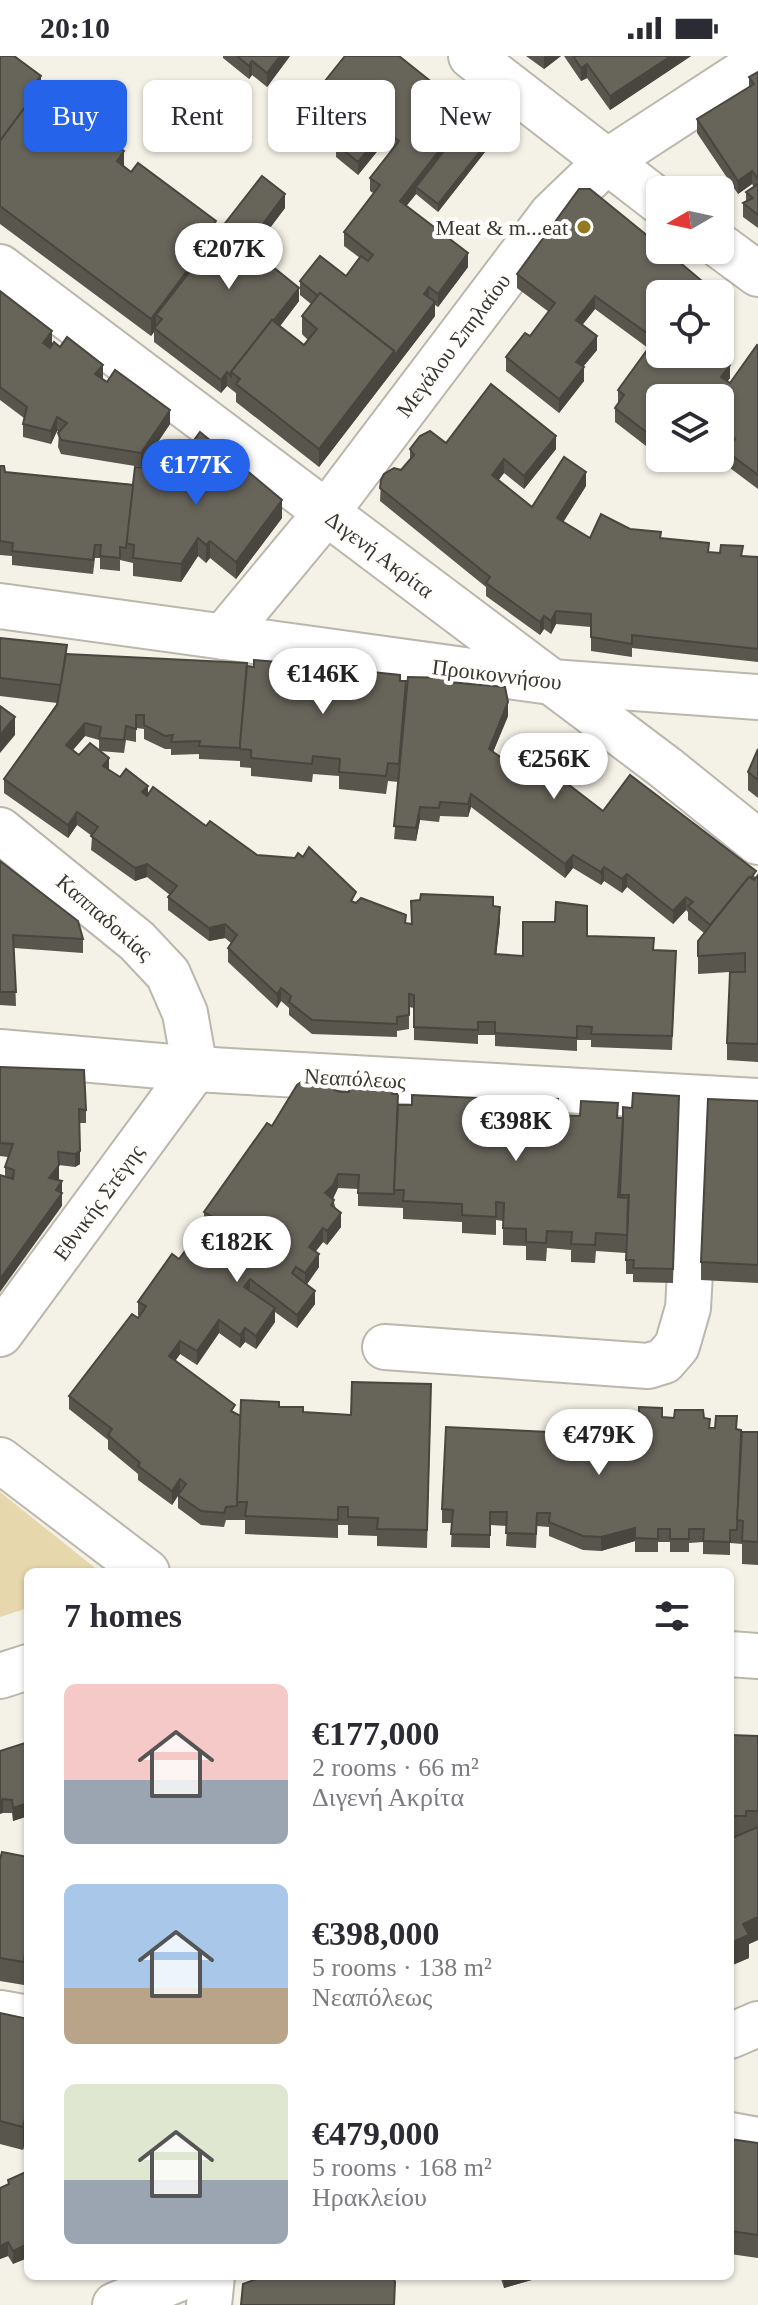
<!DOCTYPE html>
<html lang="en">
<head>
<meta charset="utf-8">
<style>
	:root { --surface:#fff; --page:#f2f2f3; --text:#2b2b33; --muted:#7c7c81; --accent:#2563eb }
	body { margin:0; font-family:Georgia,serif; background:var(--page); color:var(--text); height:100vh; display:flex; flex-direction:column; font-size:30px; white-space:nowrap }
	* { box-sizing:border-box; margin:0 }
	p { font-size:26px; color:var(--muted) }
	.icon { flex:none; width:44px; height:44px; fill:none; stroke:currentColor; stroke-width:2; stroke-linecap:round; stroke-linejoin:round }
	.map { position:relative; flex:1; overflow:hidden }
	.panel { position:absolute; left:24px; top:1512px; width:710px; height:712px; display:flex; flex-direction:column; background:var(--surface); border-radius:12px; box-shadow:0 2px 6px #0004 }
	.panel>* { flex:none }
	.hud { position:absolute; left:24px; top:24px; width:710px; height:72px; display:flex; gap:16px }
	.needle { width:52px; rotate:261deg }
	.controls { position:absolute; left:646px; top:120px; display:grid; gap:16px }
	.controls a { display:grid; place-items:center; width:88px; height:88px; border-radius:12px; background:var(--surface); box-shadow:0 2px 6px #0004; font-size:40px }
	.price { position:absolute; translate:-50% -68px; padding:0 18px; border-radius:28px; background:#fff; color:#222; font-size:26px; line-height:52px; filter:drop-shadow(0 2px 4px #0008) }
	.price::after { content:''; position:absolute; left:50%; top:48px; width:24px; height:18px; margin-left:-12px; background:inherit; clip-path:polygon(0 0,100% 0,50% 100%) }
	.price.selected { background:var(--accent); color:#fff }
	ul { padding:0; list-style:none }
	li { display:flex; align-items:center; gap:24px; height:200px; padding:0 40px }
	li span { display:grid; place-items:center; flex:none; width:224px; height:160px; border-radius:12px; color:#555 }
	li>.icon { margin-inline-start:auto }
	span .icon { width:96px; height:96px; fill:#fffc; stroke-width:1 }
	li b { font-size:34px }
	h2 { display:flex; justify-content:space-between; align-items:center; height:96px; padding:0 40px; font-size:34px }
	.tag { padding:0 28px; border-radius:12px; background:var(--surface); box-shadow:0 2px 6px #0004; font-size:28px; line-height:72px }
	.tag.selected { background:var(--accent); color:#fff }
	.status { display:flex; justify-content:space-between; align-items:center; height:56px; padding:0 40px; background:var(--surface); direction:ltr }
	.status svg { height:22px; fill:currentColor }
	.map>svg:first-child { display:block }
</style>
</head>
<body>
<div class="status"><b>20:10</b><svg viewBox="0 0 49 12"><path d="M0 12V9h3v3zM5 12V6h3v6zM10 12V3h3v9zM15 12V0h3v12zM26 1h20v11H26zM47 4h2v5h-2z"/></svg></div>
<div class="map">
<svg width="758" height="2249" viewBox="0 0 758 2249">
	<rect width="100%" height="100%" fill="#f4f1e6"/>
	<path fill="#e6d8ac" d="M0,1436L99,1515L100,1516H28V1552L0,1561Z"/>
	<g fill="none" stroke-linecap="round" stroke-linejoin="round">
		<defs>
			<g id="minor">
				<path d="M471,0L660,146"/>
				<path d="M720,190L758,218"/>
				<path d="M0,211L666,712L758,786"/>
				<path d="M0,550L551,626L758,641"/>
				<path d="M223,581L326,457L552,158L606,106L758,7"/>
				<path d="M0,774L137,885L168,918L185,957L195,1013L0,1278"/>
				<path d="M0,996L195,1013L758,1045"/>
				<path d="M385,1291L648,1310L664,1305L677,1290L688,1252L700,1043"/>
				<path d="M0,1404L147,1516"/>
				<path d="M730,1598L758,1600"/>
				<path d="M0,1620L28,1611"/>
				<path d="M0,1957L28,1962"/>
				<path d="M730,1980L758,1968"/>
				<path d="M730,2079L758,2084"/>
				<path d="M115,2249L186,2220"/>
				<path d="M209,2249L212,2220"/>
			</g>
		</defs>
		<use href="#minor" stroke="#bbb7ad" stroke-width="48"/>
		<use href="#minor" stroke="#fff" stroke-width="44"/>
	</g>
	<g fill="#59564d" fill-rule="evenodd">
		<path d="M0,0L41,31L43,40L124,111L216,179L285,152L257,189L266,206L299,245L280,270L304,289L308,284L302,278V260L311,248L300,239V225L346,220L360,202L344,190V176L373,137L370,135V122L392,94L384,87L358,119L336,101V90L325,82L318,91L297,73V60L469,63L492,87L438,156L416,138L406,150L468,211L438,251L435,249V260L319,411L236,346V337L227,330L221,337L154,286V276L151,280L0,168Z"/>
		<path d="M223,0H290L267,31L252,19L249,23L223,2Z"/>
		<path d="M526,0H561L544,13Z"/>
		<path d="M564,0H691L610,54L587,22L581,25Z"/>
		<path d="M758,16V172L743,161V147L746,146V136L754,131L752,128L738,138L697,77V63L749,31V21Z"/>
		<path d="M517,218L702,238H660V298L730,322L727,325L730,327L758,290V433L726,409V395L728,392L720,385V342H660L659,400L615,366V352L618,348V334L648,292L595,253L582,269L597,294L583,311L584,325L559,357L506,315V301L530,280L549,256L517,232Z"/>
		<path d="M0,235L52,289L170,368L141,411L61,398L58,391L59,376L57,375L51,388L23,381V368L24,362L0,344Z"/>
		<path d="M446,387L556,393L524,433L504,417L498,424L532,451L586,430L563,466L590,482L630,473L709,496L758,501V606L632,592V601L591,595V571L556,568L551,578L544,573L540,579L486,540V531L380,445L381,424L401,414L410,404V393Z"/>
		<path d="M186,395L223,405L282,462L236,523L210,502L206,507L198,500L181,526L133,520V507L120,504V515L100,513V502H95L93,518L12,509V500L0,499V410L5,416L162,431L168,434L170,431L168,428V411Z"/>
		<path d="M0,582L67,598L247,610L400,625L406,641L449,626L508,660L493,696L519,714L603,755L756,821L758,819V1006L727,1004V987L745,915L698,918V885L704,877L688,864V856L686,854L673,868L627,831L622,837L604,825L601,829L573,812L565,822L471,751L468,761L440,760L439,766L420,764L416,785L394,783L399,726L388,725L386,738L339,733V720L313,718L312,726L251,720V712L240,711V705L199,703V698L171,699V693H165L144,683V673L136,672V686L126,684L124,697L100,695L109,714L148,738L257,799L356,847L406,867L411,868L493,850L500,865L496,898L523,900L587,880L654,894L676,895L672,994L591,991V984H577V995L495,990V979H478V988L414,984V952L409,951V973L397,975V981L312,978L289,959V952L281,945L277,952L228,906V892L231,887L225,882L209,885L168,854V841L170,839L147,821L135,825L91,794L92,780L77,769L68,782L4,737V723L57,647L0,640ZM85,680L99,684V694L79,699L73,694Z"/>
		<path d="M758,693V742L748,734V716Z"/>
		<path d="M0,805L83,883V897L14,892L16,950L0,949Z"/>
		<path d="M0,1011L86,1054V1067H80V1108L75,1111L59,1109L58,1124L62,1136V1150L5,1120V1111L8,1101L0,1100Z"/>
		<path d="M335,1034L393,1038L398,1049L508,1063L558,1059L623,1062L632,1052L679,1040L673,1227L633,1226V1218H626V1197L596,1195L595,1207L571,1206V1194L547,1192L546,1205L526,1204V1190L503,1189V1165L496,1164V1179L462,1177V1166L403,1163V1152L358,1150V1133L338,1132L333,1143L341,1171L327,1189L323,1186L315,1196L319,1211L307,1228L315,1248L297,1272L275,1256V1266L256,1293L245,1286L240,1292L219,1277L197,1309L180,1298L175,1305L235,1357L241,1360L279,1351L303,1356L351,1359L431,1346L427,1492L377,1490V1480L348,1479V1469H338V1482L245,1478V1464H226L224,1471L201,1469L178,1452V1440L172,1449L138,1424V1418L108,1393V1384L69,1353V1340L139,1260L138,1259V1246L179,1203L204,1169V1156L272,1070Z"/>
		<path d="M758,1045V1227L701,1224V1206Z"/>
		<path d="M662,1361L704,1362L709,1372L737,1373L741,1378L758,1376V1509L742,1508V1488L730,1487V1499L703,1498V1486L689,1487V1496H670V1486H658V1496H635V1485L601,1495L583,1494L549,1480V1471L537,1470L536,1492L506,1490L507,1470L490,1469V1492L451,1491L452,1467H442V1453L591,1378Z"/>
		<path d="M730,1679L758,1680V1884L749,1888V1902L730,1910Z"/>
		<path d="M28,1686V1760L13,1765L12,1757H3L0,1695Z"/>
		<path d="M28,1801V1920H25L24,1929L0,1925V1803Z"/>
		<path d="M0,1957L28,1963V2082H26L23,2094L0,2088Z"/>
		<path d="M730,2083L758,2087V2202L730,2198Z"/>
		<path d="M28,2115L13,2208L8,2200L0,2203V2132L8,2129V2124Z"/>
		<path d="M500,2220H535V2223L504,2232Z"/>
		<path d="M579,2220H602V2222Z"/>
	</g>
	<g fill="#48463f">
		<path d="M280,0H290L267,31V17Z"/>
		<path d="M544,0H561L544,13Z"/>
		<path d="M671,0H691L610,54V40Z"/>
		<path d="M252,5V19L249,23V10Z"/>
		<path d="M587,8V22L581,25V12Z"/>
		<path d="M41,20V33L35,27Z"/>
		<path d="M469,56V70L416,131V138L400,158V145Z"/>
		<path d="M325,68V82L318,91V77Z"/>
		<path d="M384,74V87L358,119V106Z"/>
		<path d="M492,80V87L438,156V148Z"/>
		<path d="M124,95V113L117,105Z"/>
		<path d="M752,115V128L738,138V125Z"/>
		<path d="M285,138V152L251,197V184Z"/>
		<path d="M216,165V183L212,184V197L205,209L162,263L156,259V272H154V276L151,280V263Z"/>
		<path d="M468,197V211L438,251V238Z"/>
		<path d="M702,225V238H691Z"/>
		<path d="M429,231V245L424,238Z"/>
		<path d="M299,232V245L240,323L233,318Z"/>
		<path d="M595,240V253L576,277V264Z"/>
		<path d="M435,246V260L319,411V393L394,295Z"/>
		<path d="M52,275V289L43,301V287Z"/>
		<path d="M597,280V294L576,319V306Z"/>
		<path d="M103,309V322L95,332V318Z"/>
		<path d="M730,309V322L721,334V321Z"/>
		<path d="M584,311V325L559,357V343Z"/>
		<path d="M227,316V330L221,337V324Z"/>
		<path d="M170,354V368L141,411V397Z"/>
		<path d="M57,361V375L51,388V375Z"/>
		<path d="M556,380V393L524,433V420Z"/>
		<path d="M504,403V417L492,433V419Z"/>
		<path d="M586,416V430L557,476V462Z"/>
		<path d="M282,444V462L236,523V506Z"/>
		<path d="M198,482V500L181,526V508Z"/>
		<path d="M210,485V502L206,507V489Z"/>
		<path d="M556,555V568L551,578V565Z"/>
		<path d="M544,560V573L540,579V566Z"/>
		<path d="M406,625V643L399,726V708Z"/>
		<path d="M508,646V660L489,706V693Z"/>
		<path d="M15,661V679L0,697V679Z"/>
		<path d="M85,667V680L66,702V689Z"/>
		<path d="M109,702V716L103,710Z"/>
		<path d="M148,730V743L142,736Z"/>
		<path d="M471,738V751L468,761V748Z"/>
		<path d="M420,751V764L416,785V772Z"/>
		<path d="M77,756V769L68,782V769Z"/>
		<path d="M573,799V812L565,822V808Z"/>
		<path d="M147,808V821L135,825V812Z"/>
		<path d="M604,811V825L601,829V816Z"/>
		<path d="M627,818V831L622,837V823Z"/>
		<path d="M686,841V854L673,868V855Z"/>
		<path d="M500,851V865L495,911V898Z"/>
		<path d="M225,868V882L209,885V872Z"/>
		<path d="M281,932V945L277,952V938Z"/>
		<path d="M80,1095V1108L75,1111V1098Z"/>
		<path d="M59,1109V1123L49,1136V1122Z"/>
		<path d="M338,1118V1132L333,1142L325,1150V1137Z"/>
		<path d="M62,1125V1150L0,1236V1223Z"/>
		<path d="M341,1157V1171L327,1189V1175Z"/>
		<path d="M323,1172V1186L309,1204V1191Z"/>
		<path d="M319,1198V1211L305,1231V1217Z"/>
		<path d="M250,1223V1237L244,1231Z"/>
		<path d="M315,1235V1248L297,1272V1259Z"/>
		<path d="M275,1252V1266L256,1293V1280Z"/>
		<path d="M219,1264V1277L197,1309V1295Z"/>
		<path d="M245,1272V1286L240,1292V1279Z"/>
		<path d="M180,1285V1298L169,1314V1300Z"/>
		<path d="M180,1423V1436L172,1449V1435Z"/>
		<path d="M635,1472V1485L601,1495V1481Z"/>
		<path d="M3,1743V1757L0,1758V1745Z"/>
		<path d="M28,1747V1760L13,1765V1752Z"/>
		<path d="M758,1861V1884L749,1888V1902L730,1910V1887L743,1868Z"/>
		<path d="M26,2058V2082L23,2094V2071Z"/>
		<path d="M8,2186V2200L0,2203V2190Z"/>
		<path d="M28,2188V2202L13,2208V2195Z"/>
		<path d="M504,2220H535V2223L504,2232Z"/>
	</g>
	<g fill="#67645a" stroke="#48463f" stroke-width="2">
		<path d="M0,0H14L41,20L35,27L43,32L39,37L37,35L0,85Z"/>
		<path d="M237,0H280L267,17L252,5L249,10Z"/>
		<path d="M345,0H399L469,56L400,145L468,197L438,238L429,231L424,238L435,246L394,300V295L320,237L318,240L300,225L320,200L346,220L361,200L368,205L373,199L344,176L380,129L370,122L399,85L384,74L358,106L336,88L341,81L325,68L318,77L297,60Z"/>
		<path d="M573,0H671L610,40L587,8L581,12Z"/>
		<path d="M758,16V123L752,115L738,125L697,63L754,28L749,21Z"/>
		<path d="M37,35L44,41L47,37L124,95L117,105L131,116L138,107L216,165L209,174L212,179L205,191L151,263L0,150V85Z"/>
		<path d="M469,63L492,80L438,148L416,131Z"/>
		<path d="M262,120L285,138L251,184L266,196L262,202L299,232L273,265L272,264L231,316V320L227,316L221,324L154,272L162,263L156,259L205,196L211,200L220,190L212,184Z"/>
		<path d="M758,128V159L743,147L753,142L746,136Z"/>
		<path d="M579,133H590L660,190V194H665L702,225L691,238H660V298H715L730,309L721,321L730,327L757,289L758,290V419L726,395L735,383L720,372V342H660L659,386L615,352L624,339L618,334L655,283L595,240L576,264L597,280L576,306L584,311L559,343L506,301L525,277L530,280L555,247L517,218Z"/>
		<path d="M0,235L52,275L43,287L50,292L54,286L60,291L67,281L103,309L95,318L107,326L115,314L170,354L141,397L61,384L58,377L67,367L57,361L51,375L23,368L27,351L0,331Z"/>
		<path d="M320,237L394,295L319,393L236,328L240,323L231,316L272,264L304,289L317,273L302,260Z"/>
		<path d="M491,328L556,380L524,420L504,403L492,419L532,451L564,401L586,416L557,462L590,482L601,458L630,473L661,476L660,482L709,487L708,496L720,497L721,489L743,490L741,500L758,501V593L632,579V588L591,581V558L556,555L551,565L544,560L540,566L486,527L490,521L380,432L381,424L384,418L394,412L401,414L414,399L410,393L420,380L430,375L446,387Z"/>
		<path d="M200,376L223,395L218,401L240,420L245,413L282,444L236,506L210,485L206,489L198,482L181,508L133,502L134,489L126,487L135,411L162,413V431L168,434L175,421L168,411L181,391L186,395Z"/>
		<path d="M0,410H4L5,416L133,429L126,492L120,491V502L100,500L101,489H95L93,504L12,495L13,487L0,485Z"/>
		<path d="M0,582L67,589L61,629L0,622Z"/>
		<path d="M66,598L247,607L240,692L199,690L200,685L171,686L173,679L165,680L144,669V659H136V673L126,670L124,684L99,682L101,671L85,667L66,689L79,699L90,687L109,702L103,710L120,721L126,713L148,730L142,736L147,740L153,731L206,770L210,765L257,799L295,802L298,797L303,801L309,791L356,836L351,845L356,847L361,842L406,859L405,867L412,868L411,845L420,844L421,838L493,841V850L500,851L495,898L523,900V866H555L556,846L587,850V880L654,882L653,894L676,895L672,980L591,978L592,971L577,970V982L495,977V966H478V974L414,971V939L409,938V959L397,961V968L312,964L289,946L291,940L281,932L277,938L228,892L237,879L225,868L209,872L168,841L177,830L147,808L135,812L91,780L98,771L77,756L68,769L4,723L57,649Z"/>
		<path d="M254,604L326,610L325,618L344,619V613L400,619V625H406L399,708L388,707L386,720L339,716L340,703L313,700L312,708L251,702V694L240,693V688L247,610L254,611Z"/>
		<path d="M408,621L450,622L449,626L505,631L508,646L489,693L519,714L530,699L603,755L630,719L756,815L751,822L749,821L710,869L688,850L693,846L686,841L673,855L627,818L622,823L604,811L601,816L573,799L565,808L471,738L468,748L440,746L439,752L420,751L416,772L394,770Z"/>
		<path d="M0,650L15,661L0,679Z"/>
		<path d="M758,693V724L748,716Z"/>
		<path d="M0,805L78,865L83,883L13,879L16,936H0Z"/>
		<path d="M758,819V988L727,987L730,916H745V897L698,900V885L749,821L754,824Z"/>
		<path d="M0,1011L84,1014L86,1054L79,1053L80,1095L75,1098L58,1096L59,1109L49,1122L62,1125L56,1134L62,1137L0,1223V1119L13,1123L14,1114L5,1111L13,1088L0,1087Z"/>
		<path d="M310,1020L335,1022L334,1034L341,1036H349L350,1026L393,1027L392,1038H398L394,1138L358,1137L359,1119L338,1118L333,1129L325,1137L334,1144L331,1149L341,1157L327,1175L323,1172L309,1191L319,1198L305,1217L296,1211L292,1217L315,1235L297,1259L250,1223L244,1231L275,1252L256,1280L245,1272L240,1279L219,1264L197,1295L180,1285L169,1300L235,1349L231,1355L241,1360L237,1450L226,1451L224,1457L201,1455L178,1439L186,1428L180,1423L172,1435L138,1410L140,1407L108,1379L112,1373L69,1340L132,1258L138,1262L143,1255L146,1250L138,1246L172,1198L179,1203L211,1160L204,1156L267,1067L272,1070L297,1029Z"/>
		<path d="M633,1037L679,1040L673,1213L633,1212L634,1204H626L629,1139H620L623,1066V1051L632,1052Z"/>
		<path d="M412,1039L499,1043L498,1063H508L509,1056H514V1040L558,1043L557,1059L580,1060L581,1045L618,1047L617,1062H623L618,1141L628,1142L627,1179L596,1177L595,1189L571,1188L572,1176L547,1175L546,1187L526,1186V1173L503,1172L504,1147L496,1146V1161L462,1159V1148L403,1145L404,1134H394L398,1049H412Z"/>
		<path d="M708,1043L758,1045V1209L701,1206Z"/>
		<path d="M352,1326L431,1328L427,1474L377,1473L378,1462L348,1461V1451H338V1464L245,1460L247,1446H237L241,1344L279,1346V1351H303V1356L351,1359Z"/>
		<path d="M639,1351L662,1352V1361L674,1362L675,1354H703L704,1362L710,1363L709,1372H715L716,1360H737L736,1373L741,1374V1378L737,1474H730V1486L703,1485L704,1473H689V1483H670V1473H658V1483L635,1482V1472L601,1481L583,1480L549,1466L550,1457H537L536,1478L506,1477L507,1456H490V1479L451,1478L453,1454L442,1453L446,1371L591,1378V1366L634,1368L635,1361H639Z"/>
		<path d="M742,1376H758V1486L742,1485L743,1465L737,1464Z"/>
		<path d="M730,1679L758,1680V1755H746V1760H730Z"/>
		<path d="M28,1686V1747L13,1752L12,1744L3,1743L0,1745V1695Z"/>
		<path d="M758,1771V1861L743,1868L749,1879L730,1887V1783Z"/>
		<path d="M2,1796L28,1801V1897H25L24,1906L0,1902V1803Z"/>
		<path d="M0,1957L28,1963V2059L26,2058L23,2071L0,2065Z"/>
		<path d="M730,2083L758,2087V2179L730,2175Z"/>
		<path d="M28,2115V2188L13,2195L8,2186L0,2190V2132L9,2128L8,2124Z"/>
		<path d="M265,2220H393L395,2226L394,2249H241L243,2228Z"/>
	</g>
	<circle fill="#937a21" stroke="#fffefc" stroke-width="3" cx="584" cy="171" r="8"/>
	<g text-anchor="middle" stroke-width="8" stroke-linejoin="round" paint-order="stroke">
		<g font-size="22" fill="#383732" stroke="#fffefc" text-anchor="end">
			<text x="568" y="179">Meat &amp; m...eat</text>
		</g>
		<g font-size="22" fill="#383732" stroke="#fffefc">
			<text transform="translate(453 289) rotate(-53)" y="8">Μεγάλου Σπηλαίου</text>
			<text transform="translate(380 498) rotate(37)" y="8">Διγενή Ακρίτα</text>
			<text transform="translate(497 618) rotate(7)" y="8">Προικοννήσου</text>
			<text transform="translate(105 861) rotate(41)" y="8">Καππαδοκίας</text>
			<text transform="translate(355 1022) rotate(3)" y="8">Νεαπόλεως</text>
			<text transform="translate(98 1146) rotate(-54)" y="8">Εθνικής Στέγης</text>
		</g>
	</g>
</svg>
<div class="controls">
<a><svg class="needle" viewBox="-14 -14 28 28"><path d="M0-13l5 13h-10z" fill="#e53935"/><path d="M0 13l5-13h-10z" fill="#7c7c81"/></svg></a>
<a><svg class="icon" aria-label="locate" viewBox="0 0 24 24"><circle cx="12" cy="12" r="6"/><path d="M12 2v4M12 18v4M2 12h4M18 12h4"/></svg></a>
<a><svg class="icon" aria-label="layers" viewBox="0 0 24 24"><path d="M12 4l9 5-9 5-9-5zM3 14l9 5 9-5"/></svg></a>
</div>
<b class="price" style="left:229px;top:235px">€207K</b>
<b class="price selected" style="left:196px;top:451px">€177K</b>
<b class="price" style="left:323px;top:660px">€146K</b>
<b class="price" style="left:554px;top:745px">€256K</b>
<b class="price" style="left:516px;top:1107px">€398K</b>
<b class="price" style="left:237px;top:1228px">€182K</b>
<b class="price" style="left:599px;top:1421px">€479K</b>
<div class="hud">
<a class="tag selected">Buy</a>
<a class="tag">Rent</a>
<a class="tag">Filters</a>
<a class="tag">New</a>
</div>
<section class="panel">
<h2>7 homes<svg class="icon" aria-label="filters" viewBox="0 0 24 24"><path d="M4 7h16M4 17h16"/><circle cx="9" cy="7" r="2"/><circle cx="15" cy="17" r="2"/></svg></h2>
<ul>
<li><span style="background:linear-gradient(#f6c9c9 60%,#9aa5b1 0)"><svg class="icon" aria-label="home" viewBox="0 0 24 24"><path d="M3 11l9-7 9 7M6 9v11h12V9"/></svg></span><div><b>€177,000</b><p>2 rooms · 66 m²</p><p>Διγενή Ακρίτα</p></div></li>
<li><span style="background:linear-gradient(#a9c7e8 65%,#b9a48a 0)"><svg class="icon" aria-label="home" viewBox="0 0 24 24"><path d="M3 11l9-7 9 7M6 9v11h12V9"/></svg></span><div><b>€398,000</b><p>5 rooms · 138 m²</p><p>Νεαπόλεως</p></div></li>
<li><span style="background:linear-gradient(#dfe7d0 60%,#9aa5b1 0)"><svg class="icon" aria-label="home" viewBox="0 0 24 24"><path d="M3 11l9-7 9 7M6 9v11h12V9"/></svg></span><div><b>€479,000</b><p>5 rooms · 168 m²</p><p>Ηρακλείου</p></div></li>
</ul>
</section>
</div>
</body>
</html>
